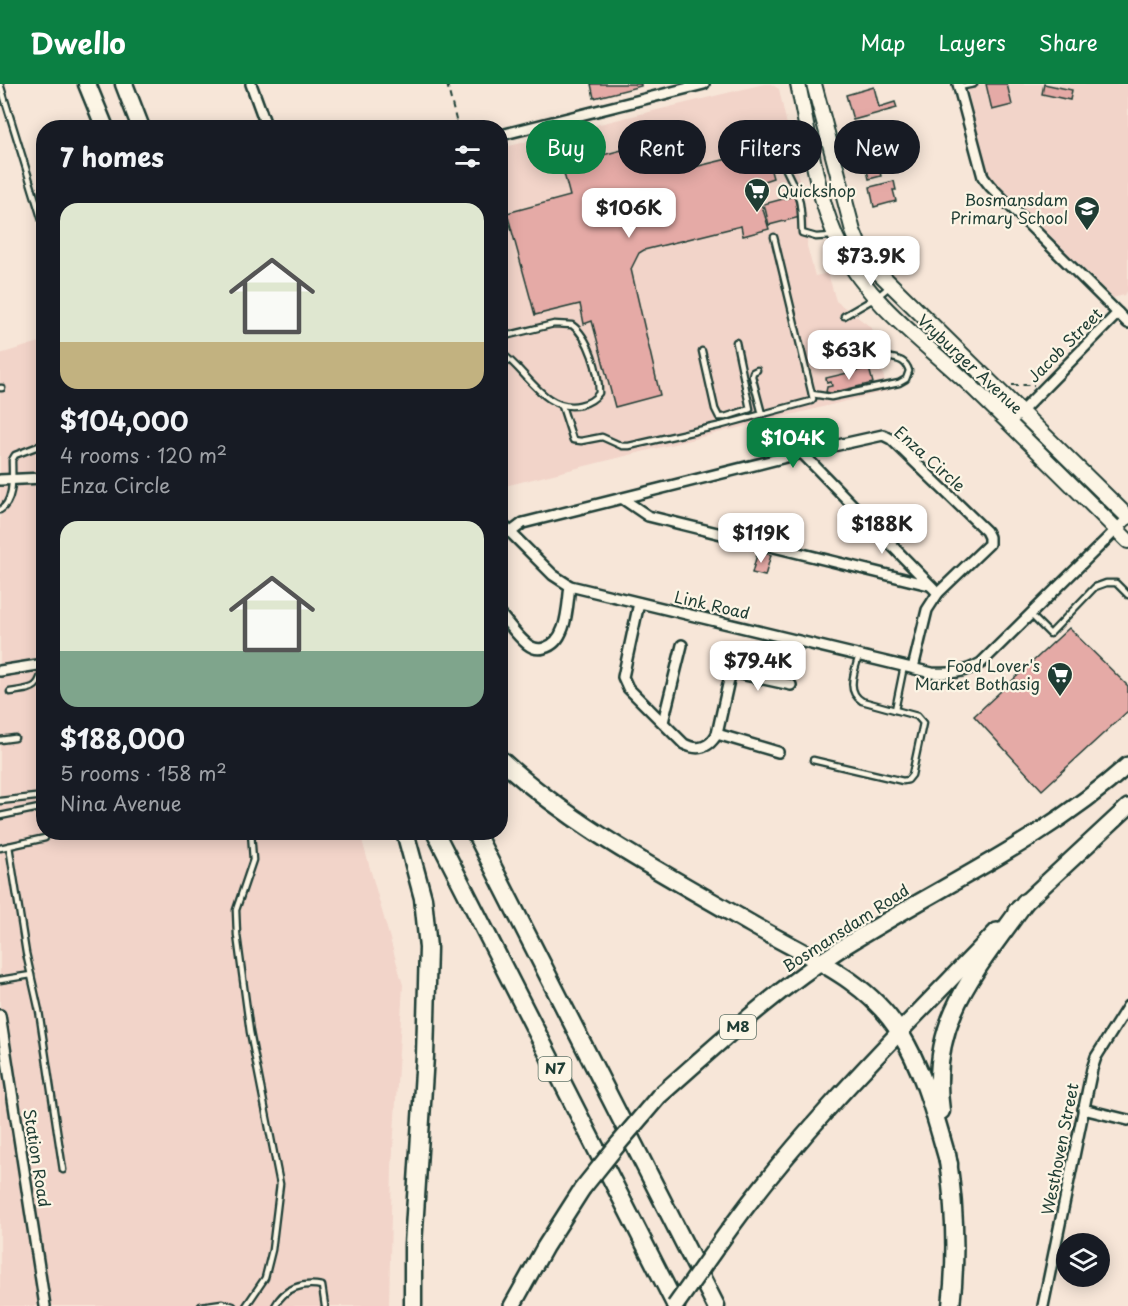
<!DOCTYPE html>
<html lang="en">
<head>
<meta charset="utf-8">
<style>
	:root { --surface:#171b24; --page:#242831; --text:#f1f3f6; --muted:#9ea1a6; --accent:#0b8043 }
	body { margin:0; font-family:"Playpen Sans",sans-serif; background:var(--page); color:var(--text); height:100vh; display:flex; flex-direction:column; font-size:22px; white-space:nowrap }
	* { box-sizing:border-box; margin:0 }
	p { font-size:20px; color:var(--muted) }
	.icon { flex:none; width:33px; height:33px; fill:none; stroke:currentColor; stroke-width:2; stroke-linecap:round; stroke-linejoin:round }
	.map { position:relative; flex:1; overflow:hidden }
	.panel { position:absolute; left:36px; top:36px; width:472px; height:720px; display:flex; flex-direction:column; background:var(--surface); border-radius:24px; box-shadow:0 3px 15px #0003 }
	.panel>* { flex:none }
	.guide { position:absolute; left:526px; top:36px; width:512px; height:54px; display:flex; gap:12px }
	.controls { position:absolute; left:1056px; top:1149px; display:grid; gap:12px }
	.controls a { display:grid; place-items:center; width:54px; height:54px; border-radius:50%; background:var(--surface); box-shadow:0 3px 15px #0003; font-size:30px }
	.price { position:absolute; translate:-50% -51px; padding:0 14px; border-radius:12px; background:#fff; color:#222; font-size:20px; line-height:39px; filter:drop-shadow(0 2px 3px #0008) }
	.price::after { content:''; position:absolute; left:50%; top:36px; width:18px; height:14px; margin-left:-9px; background:inherit; clip-path:polygon(0 0,100% 0,50% 100%) }
	.price.active { background:var(--accent); color:#fff }
	ul { padding:0; list-style:none }
	li { display:grid; align-content:center; gap:12px; height:318px; padding:0 24px }
	li span { display:grid; place-items:center; height:186px; border-radius:18px; color:#555 }
	li>.icon { margin-inline-start:auto }
	span .icon { width:108px; height:108px; fill:#fffc; stroke-width:1 }
	li b { font-size:26px }
	h2 { display:flex; justify-content:space-between; align-items:center; height:72px; padding:0 24px; font-size:26px }
	.tag { padding:0 21px; border-radius:27px; background:var(--surface); box-shadow:0 3px 15px #0003; font-size:21px; line-height:54px }
	.tag.active { background:var(--accent); color:#fff }
	header { display:flex; align-items:center; gap:36px; box-sizing:border-box; height:84px; padding:0 30px; background:var(--accent); color:#fff }
	header strong { font-size:28px }
	nav { display:flex; gap:33px; margin-inline-start:auto; font-size:21px }
	.map>svg:first-child { display:block }
</style>
</head>
<body>
<header>
<strong>Dwello</strong>
<nav><a>Map</a><a>Layers</a><a>Share</a></nav>
</header>
<div class="map">
<svg width="1128" height="1222" viewBox="0 0 1128 1222">
	<rect width="100%" height="100%" fill="#f7e6d8"/>
	<filter id="ink" filterUnits="userSpaceOnUse"><feTurbulence type="fractalNoise" baseFrequency=".0167" numOctaves="2"/><feDisplacementMap in="SourceGraphic" scale="12" xChannelSelector="R" yChannelSelector="G"/><feConvolveMatrix kernelMatrix="1 2 1 2 8 2 1 2 1" color-interpolation-filters="sRGB"/></filter>
	<g filter="url(#ink)">
		<g fill="#f2d4c9">
			<path d="M764,0H771L779,5L808,136L807,162L815,192L828,189L836,217L872,244L887,307L505,402L501,397V64Z"/>
			<path d="M966,0H1128V207L1124,211L1113,214L988,90Z"/>
			<path d="M43,257L44,748L360,749L403,901L392,1083L389,1222H0V270Z"/>
		</g>
		<g fill="#e5aaa6" stroke="#1f3d34" stroke-width="1.5">
			<path d="M591,0H641V2L594,14Z"/>
			<path d="M986,0H1007L1012,21L992,26Z"/>
			<path d="M1044,0L1072,6L1070,16L1042,10Z"/>
			<path d="M874,3L879,23L895,18L897,24L853,36L846,11Z"/>
			<path d="M678,43L690,84L765,66L773,94L755,100L769,145L743,152L741,142L644,166L639,169L631,185L660,311L615,323L592,237L584,240L580,220L535,231L507,129L570,112L562,82L633,63L632,57Z"/>
			<path d="M875,66L877,74L890,72L893,84L880,88L881,92L869,95L863,69Z"/>
			<path d="M894,97L896,106H893L896,117L874,123L870,103Z"/>
			<path d="M794,112L800,133L769,141L764,120Z"/>
			<path d="M869,284L873,299L831,309L826,308L827,303L832,302L831,298L827,299L826,294Z"/>
			<path d="M758,467L771,471L765,492L752,489Z"/>
			<path d="M1069,544L1128,602V627L1042,706L974,632Z"/>
		</g>
		<g fill="none" stroke-linecap="round" stroke-linejoin="round">
			<defs>
				<g id="lane">
					<path d="M0,0L44,143"/>
					<path d="M959,3L974,0"/>
					<path d="M773,48C776,73 791,91 799,115C802,127 801,137 802,149L816,153L833,152"/>
					<path d="M782,81L796,69L803,49"/>
					<path d="M844,232L877,213L889,203"/>
					<path d="M501,253L554,240L572,241C589,253 599,288 599,309C594,316 589,319 580,321C544,329 527,286 501,269"/>
					<path d="M702,267L715,325L719,333H725L750,325L736,258"/>
					<path d="M757,286L753,288L752,292L762,330"/>
					<path d="M0,304H2"/>
					<path d="M812,310L831,313L899,299L906,295L909,287C905,272 892,276 880,271C874,268 871,261 864,259"/>
					<path d="M562,322L573,356L581,357L602,353L622,362H629L722,341L811,317L813,315L774,153"/>
					<path d="M0,426C15,417 12,391 12,376L15,371L44,360"/>
					<path d="M1031,531L1050,550L1095,503L1106,499H1116L1128,511"/>
					<path d="M10,608C34,604 38,607 44,581"/>
					<path d="M895,626L904,582"/>
					<path d="M0,656L15,654"/>
					<path d="M813,676L903,697L908,696L912,691L923,639L917,632L862,617C845,607 855,587 859,571"/>
					<path d="M0,717L44,712"/>
					<path d="M0,732L44,723"/>
					<path d="M9,762L26,869L39,927L63,1086"/>
					<path d="M0,764L45,754"/>
					<path d="M0,896L31,891"/>
					<path d="M201,1222L222,1219L233,1222"/>
					<path d="M246,1222L265,1194L272,1166L280,1100L250,948L237,851L236,826L253,776L251,748"/>
					<path d="M275,1222C284,1204 303,1198 322,1202L325,1222"/>
				</g>
				<g id="street">
					<path d="M251,0L267,44"/>
					<path d="M958,0L983,93L990,102L1128,239"/>
					<path d="M501,51L704,0"/>
					<path d="M1009,340L1118,229"/>
					<path d="M802,369L938,509L927,526L913,584"/>
					<path d="M0,396L44,394"/>
					<path d="M623,415L648,432L929,501"/>
					<path d="M501,439L553,491L570,502L932,589C950,590 964,589 981,579L1128,434"/>
					<path d="M511,448L523,439L802,369L883,351L891,355L986,447L989,453V460L938,509"/>
					<path d="M639,519L623,593L628,604L684,660C698,667 709,664 717,650L733,578"/>
					<path d="M501,531C509,540 517,552 527,560C532,564 538,566 544,564C568,558 567,521 570,502"/>
					<path d="M0,587L44,580"/>
					<path d="M731,588L791,601"/>
					<path d="M663,638L682,561"/>
					<path d="M717,650L778,668"/>
					<path d="M0,931L45,1222"/>
					<path d="M1083,1025L1128,1036"/>
					<path d="M1043,1222L1092,985L1096,973L1128,922"/>
				</g>
				<g id="secondary">
					<path d="M798,0C810,56 816,115 842,166C871,222 928,261 973,304C1025,354 1077,406 1128,457"/>
					<path d="M814,0L853,147L860,164L872,182L1128,433"/>
				</g>
				<g id="primary">
					<path d="M1016,827L1128,723"/>
					<path d="M659,1012C717,961 774,907 840,865C936,804 1042,758 1128,681"/>
					<path d="M721,1157C801,1044 901,947 997,847"/>
					<path d="M512,1222L545,1163L582,1105"/>
				</g>
				<g id="highway">
					<path d="M87,0L105,44"/>
					<path d="M124,0L141,44"/>
					<path d="M501,676C575,744 665,790 751,840C804,871 867,894 900,949C925,989 936,1036 949,1080"/>
					<path d="M405,748L423,814L428,864L425,972L413,1161V1222"/>
					<path d="M435,748L676,1222"/>
					<path d="M475,748L716,1222"/>
					<path d="M941,1027C928,936 976,887 1025,818"/>
					<path d="M947,1070C955,1121 957,1171 951,1222"/>
				</g>
			</defs>
			<use href="#lane" stroke="#1f3d34" stroke-width="9"/>
			<use href="#street" stroke="#1f3d34" stroke-width="14"/>
			<use href="#secondary" stroke="#1f3d34" stroke-width="18"/>
			<use href="#primary" stroke="#1f3d34" stroke-width="20"/>
			<use href="#highway" stroke="#1f3d34" stroke-width="21"/>
			<g stroke="#1f3d34" stroke-width="2" stroke-dasharray="6 4.5" stroke-linecap="butt">
				<path d="M447,0L458,44"/>
				<path d="M1012,301H1034"/>
			</g>
			<use href="#lane" stroke="#fcf5e5" stroke-width="4.5"/>
			<use href="#street" stroke="#fcf5e5" stroke-width="9"/>
			<use href="#secondary" stroke="#fcf5e5" stroke-width="14"/>
			<use href="#primary" stroke="#fcf5e5" stroke-width="15"/>
			<use href="#highway" stroke="#fcf5e5" stroke-width="16"/>
			<defs>
				<g id="primary-bridge">
					<path d="M582,1105L619,1059L659,1012"/>
					<path d="M675,1222L721,1157"/>
				</g>
			</defs>
			<use href="#primary-bridge" stroke="#1f3d34" stroke-width="20" stroke-linecap="butt"/>
			<use href="#primary-bridge" stroke="#fcf5e5" stroke-width="15"/>
		</g>
	</g>
	<defs>
		<symbol id="supermarket-pin" viewBox="-11 -11 22 30"><path d="M0 17L-7.5 6A9.5 9.5 0 1 1 7.5 6Z" fill="#1f3d34" stroke="#fcf5e5"/><path d="M-6-5.5h2.5l.6 2H6L4.5 2H-2.5L-4.4-4H-6ZM-1.5 3.2a1.3 1.3 0 1 0 .1 0ZM3 3.2a1.3 1.3 0 1 0 .1 0Z" fill="#fff"/></symbol>
		<symbol id="school-pin" viewBox="-11 -11 22 30"><path d="M0 17L-7.5 6A9.5 9.5 0 1 1 7.5 6Z" fill="#1f3d34" stroke="#fcf5e5"/><path d="M0-5L7-2L0 1L-7-2ZM-4 1L0 2.5L4 1V4Q0 6-4 4Z" fill="#fff"/></symbol>
	</defs>
	<g fill-rule="evenodd">
		<use href="#supermarket-pin" x="742" y="92" width="30" height="40"/>
		<use href="#school-pin" x="1072" y="110" width="30" height="40"/>
		<use href="#supermarket-pin" x="1045" y="576" width="30" height="40"/>
	</g>
	<g text-anchor="middle" stroke-width="4.5" stroke-linejoin="round" paint-order="stroke">
		<g fill="#fcf5e5" stroke="#617469" stroke-width="1.5">
			<rect x="720" y="931" width="36" height="24" rx="4.5"/>
			<rect x="538.5" y="973" width="33" height="24" rx="4.5"/>
		</g>
		<g font-size="15" font-weight="bold" fill="#1f3d34">
			<text x="738" y="948">M8</text>
			<text x="555" y="990">N7</text>
		</g>
		<g font-size="16" fill="#1f3d34" stroke="#fcf5e5" text-anchor="end">
			<text x="777" y="113" text-anchor="start">Quickshop</text>
			<text x="1068" y="122">Bosmansdam<tspan x="1068" dy="18">Primary School</tspan></text>
			<text x="1040" y="588">Food Lover's<tspan x="1040" dy="18">Market Bothasig</tspan></text>
		</g>
		<g font-size="16" fill="#1f3d34" stroke="#fcf5e5">
			<text transform="translate(1065 261) rotate(-45)" y="6">Jacob Street</text>
			<text transform="translate(970 280) rotate(43)" y="6">Vryburger Avenue</text>
			<text transform="translate(930 375) rotate(42)" y="6">Enza Circle</text>
			<text transform="translate(712 521) rotate(13)" y="6">Link Road</text>
			<text transform="translate(846 844) rotate(-33)" y="6">Bosmansdam Road</text>
			<text transform="translate(1060 1065) rotate(-79)" y="6">Westhoven Street</text>
			<text transform="translate(37 1074) rotate(81)" y="6">Station Road</text>
		</g>
	</g>
</svg>
<div class="controls">
<a><svg class="icon" aria-label="layers" viewBox="0 0 24 24"><path d="M12 4l9 5-9 5-9-5zM3 14l9 5 9-5"/></svg></a>
</div>
<b class="price" style="left:629px;top:155px">$106K</b>
<b class="price" style="left:871px;top:203px">$73.9K</b>
<b class="price" style="left:849px;top:297px">$63K</b>
<b class="price active" style="left:793px;top:385px">$104K</b>
<b class="price" style="left:882px;top:471px">$188K</b>
<b class="price" style="left:761px;top:480px">$119K</b>
<b class="price" style="left:758px;top:608px">$79.4K</b>
<div class="guide">
<a class="tag active">Buy</a>
<a class="tag">Rent</a>
<a class="tag">Filters</a>
<a class="tag">New</a>
</div>
<section class="panel">
<h2>7 homes<svg class="icon" aria-label="filters" viewBox="0 0 24 24"><path d="M4 7h16M4 17h16"/><circle cx="9" cy="7" r="2"/><circle cx="15" cy="17" r="2"/></svg></h2>
<ul>
<li><span style="background:linear-gradient(#dfe7d0 75%,#c2b280 0)"><svg class="icon" aria-label="home" viewBox="0 0 24 24"><path d="M3 11l9-7 9 7M6 9v11h12V9"/></svg></span><div><b>$104,000</b><p>4 rooms · 120 m²</p><p>Enza Circle</p></div></li>
<li><span style="background:linear-gradient(#dfe7d0 70%,#7fa58c 0)"><svg class="icon" aria-label="home" viewBox="0 0 24 24"><path d="M3 11l9-7 9 7M6 9v11h12V9"/></svg></span><div><b>$188,000</b><p>5 rooms · 158 m²</p><p>Nina Avenue</p></div></li>
</ul>
</section>
</div>
</body>
</html>
